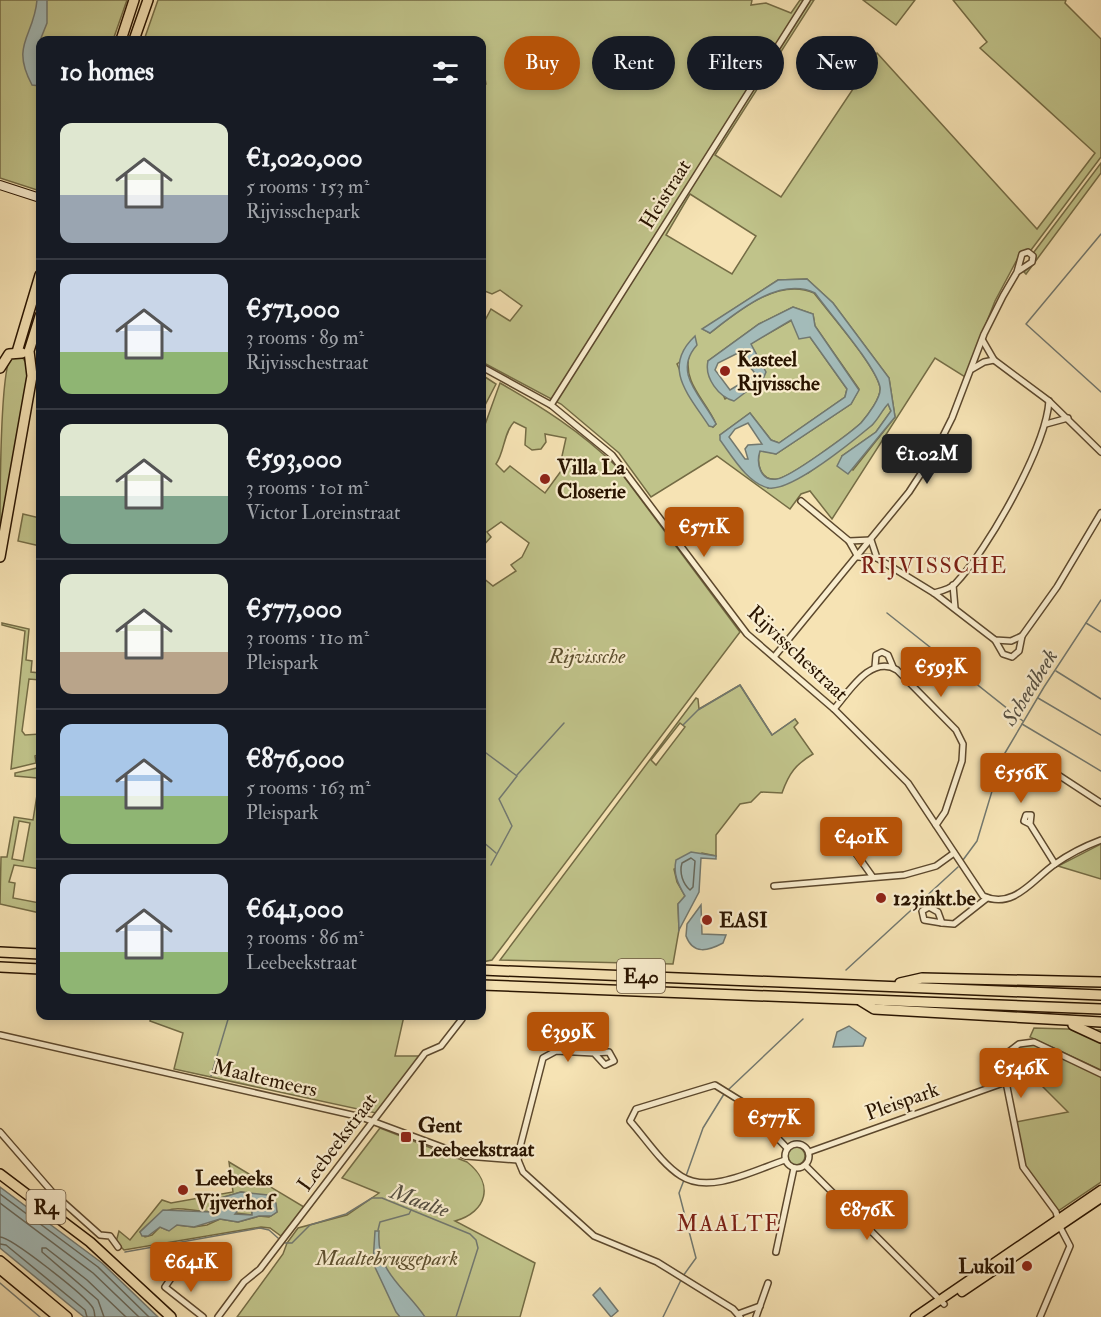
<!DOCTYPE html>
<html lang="en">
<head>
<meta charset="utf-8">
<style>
	:root { --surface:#171b24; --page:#20242c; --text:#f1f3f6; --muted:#9ea1a6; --line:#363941; --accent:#b45309 }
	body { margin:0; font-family:"IM FELL Double Pica",serif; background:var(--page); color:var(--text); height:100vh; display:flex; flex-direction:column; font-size:22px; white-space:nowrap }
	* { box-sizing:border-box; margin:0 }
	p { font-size:20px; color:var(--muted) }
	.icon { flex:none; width:33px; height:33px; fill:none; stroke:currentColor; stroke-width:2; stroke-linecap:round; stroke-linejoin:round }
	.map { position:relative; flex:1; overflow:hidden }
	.drawer { position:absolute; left:36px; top:36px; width:450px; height:984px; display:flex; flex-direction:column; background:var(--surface); border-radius:12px; box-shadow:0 3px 9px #0003 }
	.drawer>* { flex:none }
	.banner { position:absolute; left:504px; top:36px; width:507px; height:54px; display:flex; gap:12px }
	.price { position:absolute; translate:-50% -51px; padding:0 14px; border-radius:6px; background:var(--accent); color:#fff; font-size:20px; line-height:39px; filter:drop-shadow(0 2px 3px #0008) }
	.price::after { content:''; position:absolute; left:50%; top:36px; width:18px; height:14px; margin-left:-9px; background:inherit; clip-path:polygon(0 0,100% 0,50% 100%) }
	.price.current { background:#222; color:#fff }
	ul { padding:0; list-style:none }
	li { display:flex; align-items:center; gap:18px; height:150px; padding:0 24px }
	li+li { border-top:2px solid var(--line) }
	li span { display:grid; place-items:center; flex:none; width:168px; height:120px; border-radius:12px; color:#555 }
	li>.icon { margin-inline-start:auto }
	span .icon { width:72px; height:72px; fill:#fffc; stroke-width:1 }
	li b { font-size:26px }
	h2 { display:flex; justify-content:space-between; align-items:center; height:72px; padding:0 24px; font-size:26px }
	.chip { padding:0 21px; border-radius:27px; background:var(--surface); box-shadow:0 3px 9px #0003; font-size:21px; line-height:54px }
	.chip.current { background:var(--accent); color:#fff }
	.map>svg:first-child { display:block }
</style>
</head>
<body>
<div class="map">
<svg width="1101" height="1317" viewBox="0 0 1101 1317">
	<rect width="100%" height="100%" fill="#f6e3b4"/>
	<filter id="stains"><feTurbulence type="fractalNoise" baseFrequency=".00333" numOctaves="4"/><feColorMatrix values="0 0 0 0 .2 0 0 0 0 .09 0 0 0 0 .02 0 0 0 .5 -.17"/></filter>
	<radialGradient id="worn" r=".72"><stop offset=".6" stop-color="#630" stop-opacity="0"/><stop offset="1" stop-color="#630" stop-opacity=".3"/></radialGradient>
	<g fill="#c0c38a" stroke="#746c45" stroke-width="1.5" fill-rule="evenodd">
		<path d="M0,0H127L113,40H40V191L0,178Z"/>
		<path d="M158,0H752L751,5L766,3L791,13L800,0H814L715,155L781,197L877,53L1037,229L1095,153L980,48L987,42L953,0H1066L1065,3L1101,39V157L1031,250L1020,254L995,301L965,377L935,358L832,519L810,491L801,494L790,509L717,456L651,497L619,453L561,404L482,362V326L491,309L510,321L522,306L500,290L492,294L482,290V86L486,84L484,73L482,71V40H144ZM690,194L756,236L732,274L666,235ZM807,279L833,303L889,378L895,417L853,470L842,456L876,432L891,411L888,403L872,425L808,473L768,488L720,435L750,413L771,440L779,443L845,397L847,389L810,337L792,320L750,344L762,364L763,379L725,399L708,361L759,324L793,307L813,314L815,326L859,389L851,404L776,454L760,450C756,463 760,481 777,479C791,477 850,433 861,423C867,416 882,397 880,387C875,365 830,314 814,293C778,277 738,311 710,333L703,329L778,280ZM689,355C683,384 705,399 716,424L713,427L695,404L677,364Z"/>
		<path d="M863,0H915L896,25Z"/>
		<path d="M1101,163V173L1026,274L1024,272L1036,260L1034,252Z"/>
		<path d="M22,357L29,367L0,536C0,503 0,379 10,358Z"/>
		<path d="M482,375L496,384L482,411Z"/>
		<path d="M500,383C542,407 580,431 616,466L740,632L492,960L482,962V577L493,586L516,571L511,565L522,557L529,543L501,522L487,532L491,537L482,547V433ZM514,422L526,428L525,445L532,450L541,449L546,442L545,434L566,438L560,465L564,467L545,493L510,466L504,472L496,464C505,451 503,434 514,422Z"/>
		<path d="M23,514L40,518V546L18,541Z"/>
		<path d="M2,623L29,629L26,660L32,661L31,672L40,673V680L29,679L22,731L25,735L40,734V754L35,756L36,763L11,769L25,631L2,625Z"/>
		<path d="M740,685L772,735L795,719L798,723L794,727L813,754C796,764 789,773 782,793L761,792L751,802L740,804L716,835V856L702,853L674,869L677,882L685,896L678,904L679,930L673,964L500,960L696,698L698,699L699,709ZM680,723L685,727L656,765L651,760Z"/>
		<path d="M37,768V778L15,776V773Z"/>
		<path d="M40,776V869L14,865L9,882L15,883L13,898L40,903V913L0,904L1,857H7L14,817L33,820ZM19,821L30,823L23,861L12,859Z"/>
		<path d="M1101,844V879L1058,866Z"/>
		<path d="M151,1016H404L395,1056H420L376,1113L174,1069L183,1033L150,1021Z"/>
		<path d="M1034,1028L1101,1030V1070L1030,1037Z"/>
		<path d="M1035,1044L1101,1075V1182L1058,1211L1025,1167L1016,1122L1068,1112L1034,1078L1008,1082V1056L1019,1047Z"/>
		<path d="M380,1128L467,1162C495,1184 487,1212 455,1221L535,1263L520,1317H237L283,1254L287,1243L298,1228L347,1215L379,1193L342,1178Z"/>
		<circle cx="796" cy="1156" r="9"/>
		<path d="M229,1162L304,1207L281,1236L270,1228L261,1227L124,1250L116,1242L119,1231L130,1240L162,1200L171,1203L233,1192ZM241,1192L271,1197L277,1212L269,1217L259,1216L238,1222L220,1219L207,1225L194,1227L177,1225L167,1230L160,1227L152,1235L145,1237L140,1232C171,1201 170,1209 212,1212L217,1199Z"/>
		<path d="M244,1204L252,1207V1215L235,1213Z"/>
	</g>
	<g fill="#a3bbb9" stroke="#72786f" stroke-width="1.5" fill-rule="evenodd">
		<path d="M37,0H47V23L37,48L40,59V86L32,85C10,44 34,37 37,0Z"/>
		<path d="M807,279L833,303L889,378L895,417L848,474L837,466L842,456L876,432L891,411L888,404C882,410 878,420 871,426C853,441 792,491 769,488C748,484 732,456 720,440V435L750,413L771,440L779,443L845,397L847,389L810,337L799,339L791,320L751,344L766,372L763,379L734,401C719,397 704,378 708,361L759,324L793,307L813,314L815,326L859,390L851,404L776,454L760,451C756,463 760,482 777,479C791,477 850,433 861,423C867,416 882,397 880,387C875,365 830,314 815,293C779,276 737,312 710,333L702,329L778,280ZM738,353L754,372L753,376L730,390L715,370L718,363ZM748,423L762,444L748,445L745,449L748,459H745L729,437L735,429Z"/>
		<path d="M695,336L697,345C671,374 704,398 716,424L713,427L709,426C689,395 661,368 695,336Z"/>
		<path d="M691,852L716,856V859L701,858L699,892L679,930L678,904L685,896C678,884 673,874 676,860Z"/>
		<path d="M701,905L702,934L726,935L723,943C708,951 693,955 686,936L687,924Z"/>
		<path d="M849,1026L866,1038L863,1046L833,1047L837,1032Z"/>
		<path d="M0,1187L102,1263L158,1317H84L0,1248Z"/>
		<path d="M241,1192L268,1195L276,1203L277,1212L271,1216H259L238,1222L220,1219L194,1227L177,1225L169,1231L160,1227L148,1236H142L140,1232L163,1210L211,1212L217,1199ZM244,1204L252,1207V1215L235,1214Z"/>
		<path d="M375,1231H379C376,1273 404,1286 425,1317H400L396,1312L373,1263Z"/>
		<path d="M600,1288L618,1311L611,1317L593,1295Z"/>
	</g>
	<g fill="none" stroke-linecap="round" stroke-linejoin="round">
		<g stroke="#66685c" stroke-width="1.5">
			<path d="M691,858L695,861L693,887L690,890C683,884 679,873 682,863Z"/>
			<path d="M0,1194L98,1267L149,1317"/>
			<path d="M0,1203L93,1273L139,1317"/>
			<path d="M0,1237C11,1237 86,1296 93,1308C95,1312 94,1313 95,1317"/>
			<path d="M0,1244L6,1245L85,1310L87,1317"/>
			<path d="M104,1317L98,1300L42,1252V1248H46L87,1280L126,1317"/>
		</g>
		<g stroke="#72786f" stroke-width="1.5">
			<path d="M1101,234L1026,324L1101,392"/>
			<path d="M887,613L1023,721"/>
			<path d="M1086,623L1101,632"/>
			<path d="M1056,671L1101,699"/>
			<path d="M1038,698L1101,735"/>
			<path d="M1022,724L1101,771"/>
			<path d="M683,725L698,710L740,685L772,735L795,719"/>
			<path d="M482,750L517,776L499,799L512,826L491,865"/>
			<path d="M1001,763L1039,791"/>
			<path d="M517,775L564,723"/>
			<path d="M482,841L496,853"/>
			<path d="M963,860L977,841L1002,758L1044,687L1101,600"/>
			<path d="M846,970L958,867"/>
			<path d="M211,1076L229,1016"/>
			<path d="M728,1090L803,1019"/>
			<path d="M686,1176L703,1128L724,1094"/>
			<path d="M378,1230L380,1222L409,1214L411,1210"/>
			<path d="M285,1243H292L310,1225L346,1214L372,1198H382L470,1234L476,1240L478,1248L456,1317"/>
			<path d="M125,1252L260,1228L269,1230L278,1238"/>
			<path d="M683,1276L696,1258L679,1193L684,1180"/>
			<path d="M0,1283L40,1317"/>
			<path d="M663,1317L681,1280"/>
		</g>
		<defs>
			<g id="street">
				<path d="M983,341L994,360L1049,401L1101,452"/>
				<path d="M482,367L551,405L612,455L747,634L834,709L908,783L983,896C1014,910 1033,879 1055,864C1069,854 1085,846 1101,840"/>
				<path d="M972,369L984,362L994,360"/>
				<path d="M551,405L807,0"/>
				<path d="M1046,424L1068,418"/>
				<path d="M801,501L849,541L858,557L877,558L934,593L995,640L1011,641L1022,636L1057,587L1101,513"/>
				<path d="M849,541L871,540L877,558"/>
				<path d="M953,585L955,608"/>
				<path d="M934,593C941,591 950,589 955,584C987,551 1046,447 1049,401"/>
				<path d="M995,640L1003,654L1012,657L1019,651L1022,636"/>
				<path d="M774,657L909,492L935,452L952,418L984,334L1003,296L1017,272L1032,262L1033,256L1028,252L1022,254L1017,272"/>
				<path d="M875,667L876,655L882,652L888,655L893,667"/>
				<path d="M834,709C849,692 871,654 897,670L956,730L963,744L962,761L945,812L936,825"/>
				<path d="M1056,773L1043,785L1034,778L1043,765L1101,803"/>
				<path d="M839,824V837L855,852L872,876"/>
				<path d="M1030,824L1024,821L1026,815H1031L1030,824L1055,864"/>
				<path d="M774,886L904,875L936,866L954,853"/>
				<path d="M929,907L938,912L942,923L924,920L922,911Z"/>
				<path d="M942,923L954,924L987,898"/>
				<path d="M0,1035L361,1117L466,1156L518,1160"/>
				<path d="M594,1053L609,1052L614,1061L605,1065L594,1053L556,1051L543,1058L520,1147L518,1160L523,1172L594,1236L657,1262L733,1309L740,1317"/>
				<path d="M0,1132L53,1193L100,1235L110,1236L118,1247"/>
				<circle cx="797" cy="1156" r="12"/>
				<path d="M809,1152L1006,1082"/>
				<path d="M785,1160C757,1169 710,1195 681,1176C661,1163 646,1139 630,1121L636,1109L715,1085L744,1103L787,1148"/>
				<path d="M805,1165L944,1304"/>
				<path d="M776,1252L794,1168"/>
				<path d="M187,1274L185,1277L174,1274L165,1287L203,1317"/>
				<path d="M738,1314L760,1306"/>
				<path d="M218,1317L244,1282L260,1269L425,1053L441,1046L462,1019"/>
				<path d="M756,1317L768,1283"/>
				<path d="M1040,1317L1070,1246L1060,1227L1056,1212L1023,1167L1006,1082V1054L1019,1044L1034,1042L1101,1074"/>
			</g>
			<path id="secondary" d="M0,185L40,198"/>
			<g id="primary">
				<path d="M962,1292L1101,1198"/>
				<path d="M915,1317L1101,1190"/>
			</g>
			<g id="highway">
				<path d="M121,40L134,0"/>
				<path d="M134,40L148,0"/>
				<path d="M17,352L40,275"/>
				<path d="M0,368L9,354L22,353"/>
				<path d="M0,557L32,376L29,351L40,316"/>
				<path d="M0,952L40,954"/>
				<path d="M0,967L40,969"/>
				<path d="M482,970L1101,995"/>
				<path d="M900,983L922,978L1101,982"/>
				<path d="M482,985L1101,1009"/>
				<path d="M861,1001L874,1009L1101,1022"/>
				<path d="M1073,1025L1101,1038"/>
				<path d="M0,1174L90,1242L171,1317"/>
				<path d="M0,1261L67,1317"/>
				<path d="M0,1269L58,1317"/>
			</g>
		</defs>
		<use href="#street" stroke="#5c482d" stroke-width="8"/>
		<use href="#secondary" stroke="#291400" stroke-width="10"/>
		<use href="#primary" stroke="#291400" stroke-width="11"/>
		<use href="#highway" stroke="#291400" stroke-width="12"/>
		<use href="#street" stroke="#f9edce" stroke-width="5"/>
		<use href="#secondary" stroke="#f9edce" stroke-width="8"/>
		<use href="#primary" stroke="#f6e3b4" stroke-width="8"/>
		<use href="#highway" stroke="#f6e3b4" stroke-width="9"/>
	</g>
	<g fill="#8f2418" stroke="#f9edce" stroke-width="2">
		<circle cx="725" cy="371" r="6"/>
		<circle cx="545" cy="479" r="6"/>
		<circle cx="881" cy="898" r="6"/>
		<circle cx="707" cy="920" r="6"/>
		<rect x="400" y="1131" width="12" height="12" rx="3"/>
		<circle cx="183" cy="1190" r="6"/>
		<circle cx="1027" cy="1266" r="6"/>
	</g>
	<g text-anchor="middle" stroke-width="4.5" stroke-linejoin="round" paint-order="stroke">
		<g fill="#f9edce" stroke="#67553e" stroke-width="1.5">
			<rect x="617" y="959" width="48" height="34" rx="4.5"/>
			<rect x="26.5" y="1190" width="39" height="34" rx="4.5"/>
		</g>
		<g font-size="20" font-weight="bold" fill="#291400">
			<text x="641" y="983">E40</text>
			<text x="46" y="1214">R4</text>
		</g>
		<g font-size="21" fill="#291400" stroke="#f9edce">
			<text transform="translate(665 194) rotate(-58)" y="7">Heistraat</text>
			<text transform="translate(798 653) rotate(43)" y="7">Rijvisschestraat</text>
			<text transform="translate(265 1078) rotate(13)" y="7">Maaltemeers</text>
			<text transform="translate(902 1101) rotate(-20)" y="7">Pleispark</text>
			<text transform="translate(337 1142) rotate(-53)" y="7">Leebeekstraat</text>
		</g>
		<g font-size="21" font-weight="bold" fill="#291400" stroke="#f9edce" text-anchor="start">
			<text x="737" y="366">Kasteel<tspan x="737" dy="24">Rijvissche</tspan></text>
			<text x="557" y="474">Villa La<tspan x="557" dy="24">Closerie</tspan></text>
			<text x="893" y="905">123inkt.be</text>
			<text x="719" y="927">EASI</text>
			<text x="418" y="1132">Gent<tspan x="418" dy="24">Leebeekstraat</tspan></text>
			<text x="195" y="1185">Leebeeks<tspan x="195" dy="24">Vijverhof</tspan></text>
			<text x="1015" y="1273" text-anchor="end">Lukoil</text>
		</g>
		<g font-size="21" font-style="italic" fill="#5e5130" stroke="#f9edce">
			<text x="587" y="663">Rijvissche</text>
			<text x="387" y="1265">Maaltebruggepark</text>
		</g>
		<g font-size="22" letter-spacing="1.5" fill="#7a1f14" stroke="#f9edce">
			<text x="934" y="573">RIJVISSCHE</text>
			<text x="729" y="1231">MAALTE</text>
		</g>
		<g font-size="22" font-style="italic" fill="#544e41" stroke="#f9edce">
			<text transform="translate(1029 687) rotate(-58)" y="8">Scheedbeek</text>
			<text transform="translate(420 1200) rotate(20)" y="8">Maalte</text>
		</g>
	</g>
	<rect width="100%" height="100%" filter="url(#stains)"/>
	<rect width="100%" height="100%" fill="url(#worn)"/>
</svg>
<b class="price current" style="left:927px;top:485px">€1.02M</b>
<b class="price" style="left:704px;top:558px">€571K</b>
<b class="price" style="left:941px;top:698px">€593K</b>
<b class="price" style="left:1021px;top:804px">€556K</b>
<b class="price" style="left:861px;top:868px">€401K</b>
<b class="price" style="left:568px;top:1063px">€399K</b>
<b class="price" style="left:1021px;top:1099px">€546K</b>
<b class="price" style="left:774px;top:1149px">€577K</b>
<b class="price" style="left:867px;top:1241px">€876K</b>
<b class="price" style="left:191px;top:1293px">€641K</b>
<div class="banner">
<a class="chip current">Buy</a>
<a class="chip">Rent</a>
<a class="chip">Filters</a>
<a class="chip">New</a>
</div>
<section class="drawer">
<h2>10 homes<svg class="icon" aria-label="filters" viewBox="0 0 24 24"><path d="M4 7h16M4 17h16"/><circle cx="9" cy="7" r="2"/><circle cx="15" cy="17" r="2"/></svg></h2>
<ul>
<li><span style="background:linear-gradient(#dfe7d0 60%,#9aa5b1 0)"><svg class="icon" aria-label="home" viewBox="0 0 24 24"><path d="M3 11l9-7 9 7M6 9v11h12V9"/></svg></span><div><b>€1,020,000</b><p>5 rooms · 153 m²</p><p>Rijvisschepark</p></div></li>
<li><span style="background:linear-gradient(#c9d6e8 65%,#8fb573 0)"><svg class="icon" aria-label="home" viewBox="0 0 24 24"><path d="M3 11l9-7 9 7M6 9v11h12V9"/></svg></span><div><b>€571,000</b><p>3 rooms · 89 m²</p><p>Rijvisschestraat</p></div></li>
<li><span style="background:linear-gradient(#dfe7d0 60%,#7fa58c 0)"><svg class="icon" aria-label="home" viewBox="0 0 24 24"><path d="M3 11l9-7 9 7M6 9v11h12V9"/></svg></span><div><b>€593,000</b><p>3 rooms · 101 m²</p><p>Victor Loreinstraat</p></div></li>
<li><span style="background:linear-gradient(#dfe7d0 65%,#b9a48a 0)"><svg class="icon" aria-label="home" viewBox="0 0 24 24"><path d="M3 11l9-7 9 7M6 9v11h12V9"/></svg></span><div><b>€577,000</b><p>3 rooms · 110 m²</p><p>Pleispark</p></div></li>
<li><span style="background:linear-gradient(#a9c7e8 60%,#8fb573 0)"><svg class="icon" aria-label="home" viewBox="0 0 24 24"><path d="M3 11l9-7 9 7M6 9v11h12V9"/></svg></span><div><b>€876,000</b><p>5 rooms · 163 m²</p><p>Pleispark</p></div></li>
<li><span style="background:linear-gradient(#c9d6e8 65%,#8fb573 0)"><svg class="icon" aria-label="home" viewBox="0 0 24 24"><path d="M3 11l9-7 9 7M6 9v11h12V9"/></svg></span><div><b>€641,000</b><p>3 rooms · 86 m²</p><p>Leebeekstraat</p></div></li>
</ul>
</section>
</div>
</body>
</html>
